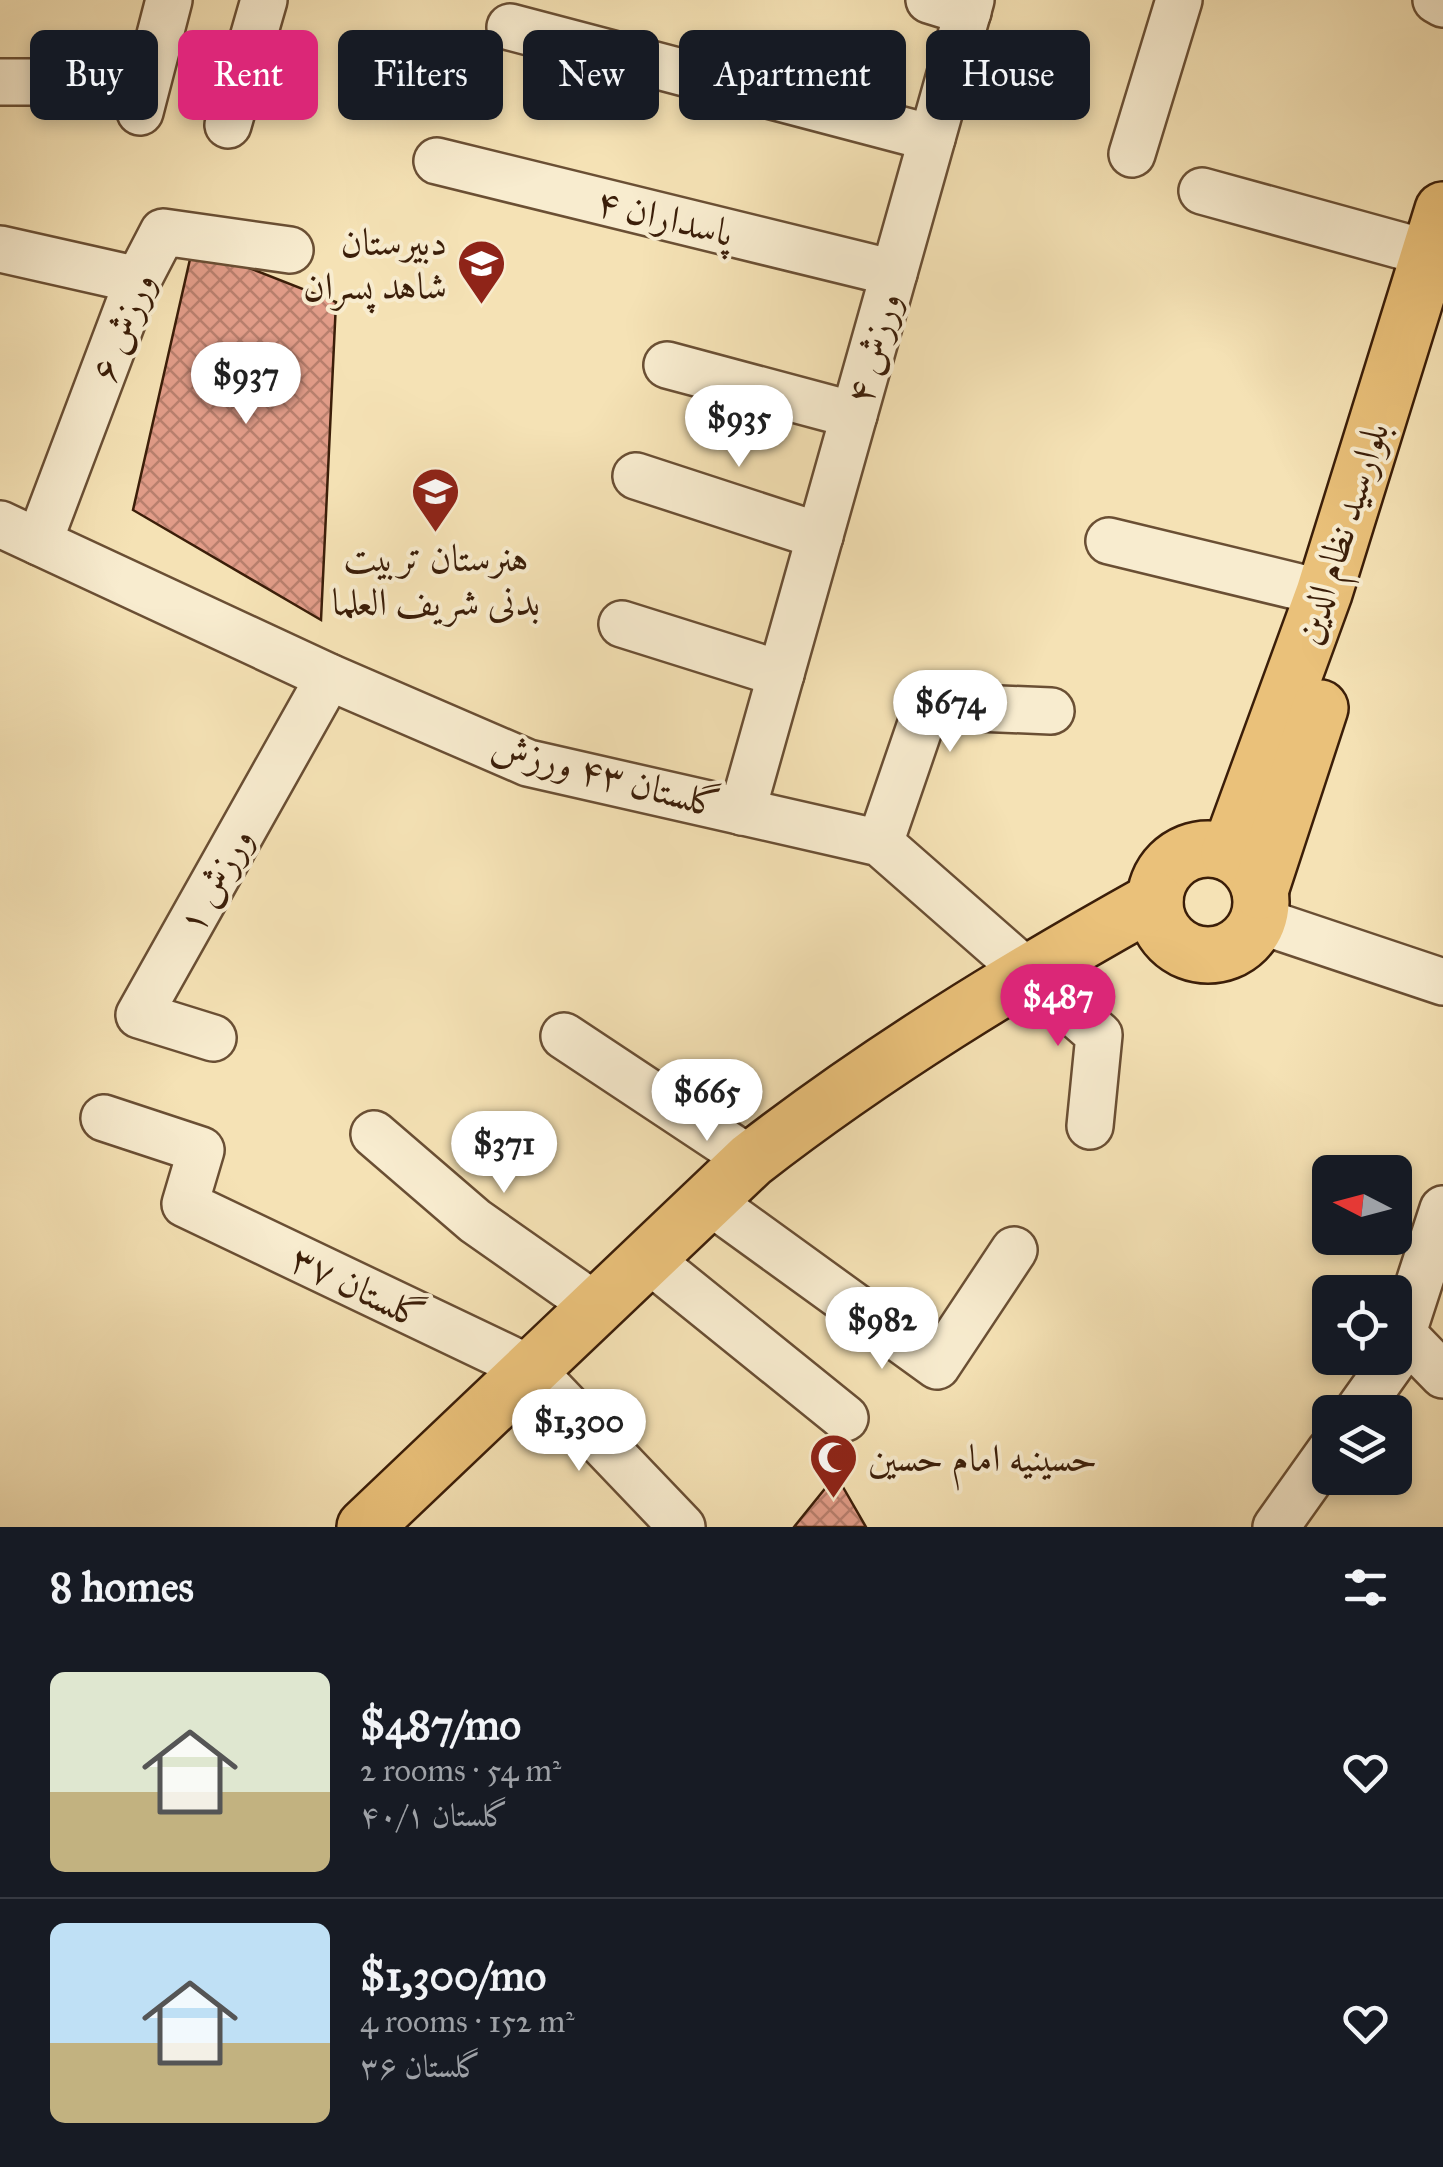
<!DOCTYPE html>
<html lang="en">
<head>
<meta charset="utf-8">
<style>
	:root { --surface:#171b24; --page:#20242c; --text:#f1f3f6; --muted:#9ea1a6; --line:#363941; --accent:#db2777 }
	body { margin:0; font-family:"IM FELL Great Primer",Amiri,serif; background:var(--page); color:var(--text); height:100vh; display:flex; flex-direction:column; font-size:38px; white-space:nowrap }
	* { box-sizing:border-box; margin:0 }
	p { font-size:32px; color:var(--muted) }
	.icon { flex:none; width:55px; height:55px; fill:none; stroke:currentColor; stroke-width:2; stroke-linecap:round; stroke-linejoin:round }
	.map { position:relative; height:1527px; overflow:hidden }
	.drawer { display:flex; flex-direction:column; background:var(--surface); flex:1 }
	.drawer>* { flex:none }
	.hud { position:absolute; left:30px; top:30px; width:1385px; height:90px; display:flex; gap:20px }
	.needle { width:65px; rotate:276deg }
	.buttons { position:absolute; left:1312px; top:1155px; display:grid; gap:20px }
	.buttons a { display:grid; place-items:center; width:100px; height:100px; border-radius:15px; background:var(--surface); box-shadow:0 5px 15px #0003; font-size:50px }
	.price { position:absolute; translate:-50% -85px; padding:0 22px; border-radius:35px; background:#fff; color:#222; font-size:32px; line-height:65px; filter:drop-shadow(0 2px 5px #0008) }
	.price::after { content:''; position:absolute; left:50%; top:60px; width:30px; height:22px; margin-left:-15px; background:inherit; clip-path:polygon(0 0,100% 0,50% 100%) }
	.price.current { background:var(--accent); color:#fff }
	ul { padding:0; list-style:none }
	li { display:flex; align-items:center; gap:30px; height:250px; padding:0 50px }
	li+li { border-top:2px solid var(--line) }
	li span { display:grid; place-items:center; flex:none; width:280px; height:200px; border-radius:15px; color:#555 }
	li>.icon { margin-inline-start:auto }
	span .icon { width:120px; height:120px; fill:#fffc; stroke-width:1 }
	li b { font-size:42px }
	h2 { display:flex; justify-content:space-between; align-items:center; height:120px; padding:0 50px; font-size:42px }
	.pill { padding:0 35px; border-radius:15px; background:var(--surface); box-shadow:0 5px 15px #0003; font-size:35px; line-height:90px }
	.pill.current { background:var(--accent); color:#fff }
	.map>svg:first-child { display:block }
</style>
</head>
<body>
<div class="map">
<svg width="1443" height="1527" viewBox="0 0 1443 1527">
	<defs>
		<pattern id="building-cross-hatch" width="8" height="8" patternUnits="userSpaceOnUse" patternTransform="scale(2.5)"><rect width="8" height="8" fill="#e19c88"/><path d="M0 0l8 8M0 8l8-8" fill="none" stroke="#b87f6d"/></pattern>
	</defs>
	<rect width="100%" height="100%" fill="#f5e2b5"/>
	<filter id="stains"><feTurbulence type="fractalNoise" baseFrequency=".002" numOctaves="4"/><feColorMatrix values="0 0 0 0 .2 0 0 0 0 .09 0 0 0 0 .02 0 0 0 .5 -.17"/></filter>
	<radialGradient id="worn" r=".72"><stop offset=".6" stop-color="#630" stop-opacity="0"/><stop offset="1" stop-color="#630" stop-opacity=".3"/></radialGradient>
	<g fill="url(#building-cross-hatch)" stroke="#3b1e09" stroke-width="2.5">
		<path d="M193,246L336,302L321,620L133,510Z"/>
		<path d="M836,1475L866,1527H794Z"/>
	</g>
	<g fill="none" stroke-linecap="round" stroke-linejoin="round">
		<defs>
			<g id="minor">
				<path d="M929,0L968,12"/>
				<path d="M1436,0L1443,4"/>
				<path d="M510,27L932,138"/>
				<path d="M0,82H33"/>
				<path d="M140,112L169,0"/>
				<path d="M228,125L264,0"/>
				<path d="M1132,154L1179,0"/>
				<path d="M437,161L894,273"/>
				<path d="M1202,191L1431,254"/>
				<path d="M0,249L138,280"/>
				<path d="M667,365L854,415"/>
				<path d="M636,476L820,536"/>
				<path d="M0,524L329,677L528,763L880,843L1099,1035L1090,1126"/>
				<path d="M1109,541L1324,593"/>
				<path d="M39,542L138,280L163,232L290,250"/>
				<path d="M622,624L781,674"/>
				<path d="M742,812L971,0"/>
				<path d="M880,843L927,706L1051,711"/>
				<path d="M1258,920L1443,982"/>
				<path d="M564,1036L751,1160"/>
				<path d="M213,1038L139,1015L329,677"/>
				<path d="M104,1118L201,1150L185,1204L531,1369L682,1527"/>
				<path d="M374,1134L475,1221L596,1306"/>
				<path d="M709,1201L937,1366L1014,1250"/>
				<path d="M647,1258L845,1418"/>
				<path d="M1403,1334L1443,1375"/>
				<path d="M1357,1412L1394,1360L1443,1209"/>
				<path d="M1276,1527L1330,1451"/>
			</g>
			<g id="major">
				<circle cx="1208" cy="902" r="53"/>
				<path d="M1229,853L1324,593L1443,210"/>
				<path d="M1260,891L1320,708"/>
				<path d="M365,1527L751,1160C877,1062 1015,978 1155,900"/>
			</g>
		</defs>
		<use href="#minor" stroke="#6a4f34" stroke-width="50"/>
		<use href="#major" stroke="#3b1e09" stroke-width="60"/>
		<use href="#minor" stroke="#f8eccf" stroke-width="45"/>
		<use href="#major" stroke="#eac17a" stroke-width="55"/>
	</g>
	<defs>
		<symbol id="school-pin" viewBox="-11 -11 22 30"><path d="M0 17L-7.5 6A9.5 9.5 0 1 1 7.5 6Z" fill="#8f2418" stroke="#f8eccf"/><path d="M0-5L7-2L0 1L-7-2ZM-4 1L0 2.5L4 1V4Q0 6-4 4Z" fill="#fff"/></symbol>
		<symbol id="mosque-pin" viewBox="-11 -11 22 30"><path d="M0 17L-7.5 6A9.5 9.5 0 1 1 7.5 6Z" fill="#8f2418" stroke="#f8eccf"/><path d="M3.5-4.9A6 6 0 1 0 3.5 4.9A5 5 0 1 1 3.5-4.9Z" fill="#fff"/></symbol>
	</defs>
	<g fill-rule="evenodd">
		<use href="#school-pin" x="454" y="236" width="55" height="75"/>
		<use href="#school-pin" x="408" y="464" width="55" height="75"/>
		<use href="#mosque-pin" x="806" y="1430" width="55" height="75"/>
	</g>
	<g text-anchor="middle" stroke-width="8" stroke-linejoin="round" paint-order="stroke">
		<g font-size="38" fill="#3b1e09" stroke="#f8eccf">
			<text transform="translate(665 217) rotate(14)" y="13">پاسداران ۴</text>
			<text transform="translate(122 327) rotate(-68)" y="13">ورزش ۶</text>
			<text transform="translate(873 348) rotate(-74)" y="13">ورزش ۴</text>
			<text transform="translate(1341 533) rotate(-72)" y="13">بلوارسید نظام الدین</text>
			<text transform="translate(606 775) rotate(15)" y="13">گلستان ۴۳ ورزش</text>
			<text transform="translate(215 880) rotate(-61)" y="13">ورزش ۱</text>
			<text transform="translate(358 1287) rotate(26)" y="13">گلستان ۳۷</text>
		</g>
		<g font-size="38" fill="#3b1e09" stroke="#f8eccf" text-anchor="end">
			<text x="447" y="255">دبیرستان<tspan x="447" dy="44">شاهد پسران</tspan></text>
			<text x="436" y="571" text-anchor="middle">هنرستان تربیت<tspan x="436" dy="44">بدنی شریف العلما</tspan></text>
			<text x="868" y="1471" text-anchor="start">حسینیه امام حسین</text>
		</g>
	</g>
	<rect width="100%" height="100%" filter="url(#stains)"/>
	<rect width="100%" height="100%" fill="url(#worn)"/>
</svg>
<div class="buttons">
<a><svg class="needle" viewBox="-14 -14 28 28"><path d="M0-13l5 13h-10z" fill="#e53935"/><path d="M0 13l5-13h-10z" fill="#9ea1a6"/></svg></a>
<a><svg class="icon" aria-label="locate" viewBox="0 0 24 24"><circle cx="12" cy="12" r="6"/><path d="M12 2v4M12 18v4M2 12h4M18 12h4"/></svg></a>
<a><svg class="icon" aria-label="layers" viewBox="0 0 24 24"><path d="M12 4l9 5-9 5-9-5zM3 14l9 5 9-5"/></svg></a>
</div>
<b class="price" style="left:246px;top:427px">$937</b>
<b class="price" style="left:739px;top:470px">$935</b>
<b class="price" style="left:950px;top:755px">$674</b>
<b class="price current" style="left:1058px;top:1049px">$487</b>
<b class="price" style="left:707px;top:1144px">$665</b>
<b class="price" style="left:504px;top:1196px">$371</b>
<b class="price" style="left:882px;top:1372px">$982</b>
<b class="price" style="left:579px;top:1474px">$1,300</b>
<div class="hud">
<a class="pill">Buy</a>
<a class="pill current">Rent</a>
<a class="pill">Filters</a>
<a class="pill">New</a>
<a class="pill">Apartment</a>
<a class="pill">House</a>
</div>
</div>
<section class="drawer">
<h2>8 homes<svg class="icon" aria-label="filters" viewBox="0 0 24 24"><path d="M4 7h16M4 17h16"/><circle cx="9" cy="7" r="2"/><circle cx="15" cy="17" r="2"/></svg></h2>
<ul>
<li><span style="background:linear-gradient(#dfe7d0 60%,#c2b280 0)"><svg class="icon" aria-label="home" viewBox="0 0 24 24"><path d="M3 11l9-7 9 7M6 9v11h12V9"/></svg></span><div><b>$487/mo</b><p>2 rooms · 54 m²</p><p>گلستان ۴۰/۱</p></div><svg class="icon" aria-label="heart" viewBox="0 0 24 24"><path d="M12 20l-8-8c-3-5 5-10 8-4 3-6 11-1 8 4z"/></svg></li>
<li><span style="background:linear-gradient(#bfe0f5 60%,#c2b280 0)"><svg class="icon" aria-label="home" viewBox="0 0 24 24"><path d="M3 11l9-7 9 7M6 9v11h12V9"/></svg></span><div><b>$1,300/mo</b><p>4 rooms · 152 m²</p><p>گلستان ۳۶</p></div><svg class="icon" aria-label="heart" viewBox="0 0 24 24"><path d="M12 20l-8-8c-3-5 5-10 8-4 3-6 11-1 8 4z"/></svg></li>
</ul>
</section>
</body>
</html>
